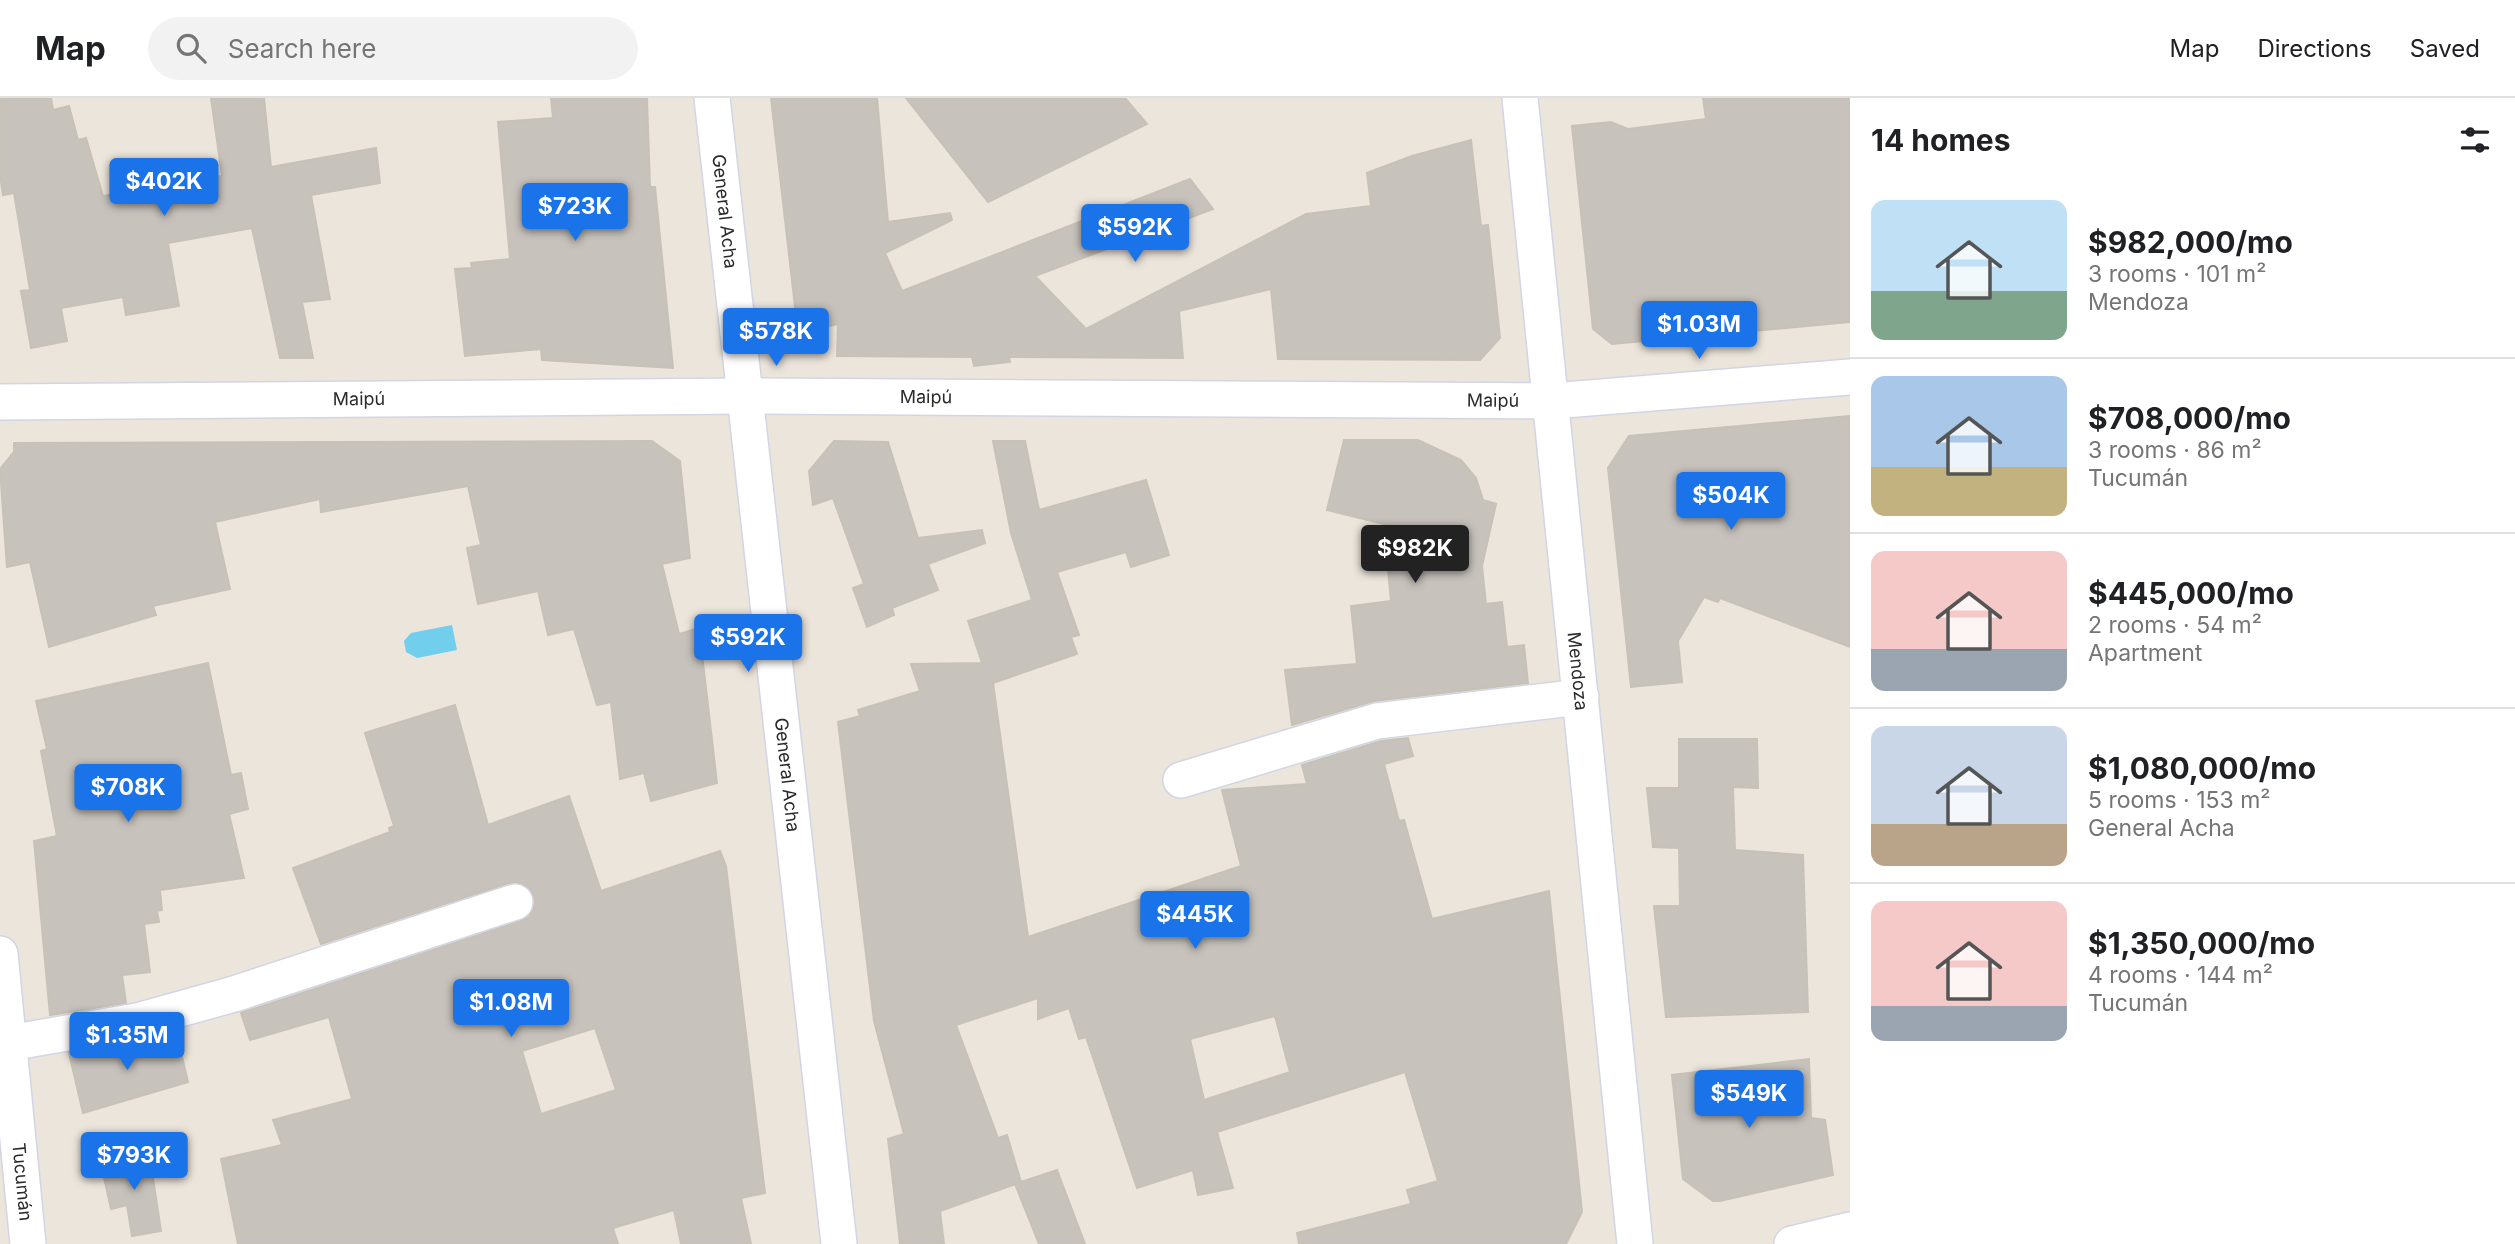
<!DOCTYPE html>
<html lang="en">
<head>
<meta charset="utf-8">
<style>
	:root { --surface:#fff; --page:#f2f2f2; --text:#202124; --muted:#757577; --line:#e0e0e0; --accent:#1a73e8 }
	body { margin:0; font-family:Inter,sans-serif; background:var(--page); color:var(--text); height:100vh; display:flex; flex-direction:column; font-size:26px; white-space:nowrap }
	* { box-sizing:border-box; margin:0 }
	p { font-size:23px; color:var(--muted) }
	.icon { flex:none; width:38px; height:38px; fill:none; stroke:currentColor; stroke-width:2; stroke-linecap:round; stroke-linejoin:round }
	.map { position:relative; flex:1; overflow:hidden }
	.panel { display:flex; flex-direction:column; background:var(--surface); width:665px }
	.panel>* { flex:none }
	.price { position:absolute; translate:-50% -60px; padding:0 16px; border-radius:7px; background:var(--accent); color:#fff; font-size:23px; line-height:46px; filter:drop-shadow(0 2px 4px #0008) }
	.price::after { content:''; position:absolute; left:50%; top:42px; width:21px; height:16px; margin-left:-10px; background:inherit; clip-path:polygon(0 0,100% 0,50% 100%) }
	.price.current { background:#222; color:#fff }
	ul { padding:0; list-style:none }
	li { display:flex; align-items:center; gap:21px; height:175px; padding:0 21px }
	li+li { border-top:2px solid var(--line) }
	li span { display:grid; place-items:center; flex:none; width:196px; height:140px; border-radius:14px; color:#555 }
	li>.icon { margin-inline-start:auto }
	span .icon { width:84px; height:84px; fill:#fffc; stroke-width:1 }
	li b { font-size:30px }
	h2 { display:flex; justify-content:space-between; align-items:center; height:84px; padding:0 21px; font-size:30px }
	header { display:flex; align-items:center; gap:42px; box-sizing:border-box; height:98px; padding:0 35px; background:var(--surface); border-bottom:2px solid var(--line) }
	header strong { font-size:33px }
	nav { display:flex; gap:38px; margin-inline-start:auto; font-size:24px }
	.search { width:490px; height:63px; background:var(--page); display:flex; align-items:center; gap:18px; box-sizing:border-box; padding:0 24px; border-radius:38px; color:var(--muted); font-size:26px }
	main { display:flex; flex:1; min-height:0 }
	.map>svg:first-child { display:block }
</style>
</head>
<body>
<header>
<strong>Map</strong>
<div class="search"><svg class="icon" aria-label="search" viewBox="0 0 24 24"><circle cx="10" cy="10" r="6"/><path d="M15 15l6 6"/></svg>Search here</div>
<nav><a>Map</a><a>Directions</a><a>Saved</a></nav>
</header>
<main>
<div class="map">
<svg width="1850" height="1146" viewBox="0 0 1850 1146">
	<rect width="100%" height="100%" fill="#ece5dc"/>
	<path fill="#71ceec" d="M452,527L457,552L417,560L406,554L404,543L411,535Z"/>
	<g fill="#c7c2bc" stroke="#c7c1b6" stroke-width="2" fill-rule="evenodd">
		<path d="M0,0H51L53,12L69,8L78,42L86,40L103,98L222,78L211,0H264L271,69L376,50L380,85L311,97L330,201L302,204L313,260H280L252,130L168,145L179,208L126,217L123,199L61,210L67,243L31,250L21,193L30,192L14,95L3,97L0,77Z"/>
		<path d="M551,0H647L650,89H655L673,270L542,262L541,251L465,258L455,171L472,170L471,165L510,161L498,24L553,20Z"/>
		<path d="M771,0H877L888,124L950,115L952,122L885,155L902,193L1190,81L1213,111L1035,178L1086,231L1306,116L1371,108L1367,75L1412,58L1471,42L1481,128L1488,127L1500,240L1480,262L1278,261L1271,191L1179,213L1183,260L1009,259L1010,264L974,268L972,259L837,258L838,226L798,235Z"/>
		<path d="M906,0H1125L1147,26L988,104Z"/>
		<path d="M1703,0H1850V224L1612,246L1593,231L1572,28L1611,24L1628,31L1706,21Z"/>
		<path d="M1850,318V549L1720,500L1718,504L1704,499L1678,543L1682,584L1631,589L1608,370L1629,338Z"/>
		<path d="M1344,342H1418L1461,362L1476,380L1483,402L1496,406L1482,468L1486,506L1502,504L1507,549L1524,547L1528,585L1374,603L1292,627L1285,572L1357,566L1351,508L1391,503L1387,461L1392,428L1327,412Z"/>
		<path d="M652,343L680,363L690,460L662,466L679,536L699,530L717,685L651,703L644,675L620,681L611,604L597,607L574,531L548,537L538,493L478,506L467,450L481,447L468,388L321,414L320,401L215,424L230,491L153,508L156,517L49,549L30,464L7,469L0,371L14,354V345Z"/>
		<path d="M834,343L888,344L918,440L982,432L985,445L928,466L938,492L892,510L894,517L867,529L853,490L864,486L833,400L813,407L809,373Z"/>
		<path d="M993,343H1025L1039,412L1146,382L1169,457L1131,469L1126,454L1057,474L1079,537L1071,539L1077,556L993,585L1028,839L1241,768L1222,692L1307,686L1302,667L1381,643L1408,640L1413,658L1384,666L1399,723L1404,722L1432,821L1549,793L1582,1114L1566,1146H1299L1297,1135L1411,1106L1407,1092L1438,1083L1405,974L1217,1034L1233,1090L1198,1097L1193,1072L1137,1090L1086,939L1079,941L1069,910L1038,921V900L956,927L998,1040L1007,1037L1021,1084L940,1113L944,1146H900L888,1041L904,1036L874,923L838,624L860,618L858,612L920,593L911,566L982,565L968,523L1032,502L1011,435ZM1275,918L1290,974L1204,1002L1190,941Z"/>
		<path d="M208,565L231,677L241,675L248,711L229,716L244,780L160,792L162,812L157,813L159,824L144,826L150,874L122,877L126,905L50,917L34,743L57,738L41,653L47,651L36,603Z"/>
		<path d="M455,607L488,727L569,698L601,793L720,753L726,768L765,1095L741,1100L751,1146H681L674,1112L613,1130L618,1146H238L221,1061L282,1047L273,1022L352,1001L329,919L250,942L241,915L521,823L529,818L534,809V798L529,790L520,785H509L321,846L293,770L390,734L389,730L394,728L365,635ZM595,930L616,992L541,1016L522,953Z"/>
		<path d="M1679,641H1757L1758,690L1733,689L1735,752L1803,757L1808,914L1666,919L1654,808H1680L1679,750L1653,749L1647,690H1679Z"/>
		<path d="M177,937L188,984L83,1015L69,955L130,945L131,948Z"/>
		<path d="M1809,961L1811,1020L1825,1022L1833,1077L1720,1103H1713L1683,1081L1672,977Z"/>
		<path d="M149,1054L161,1133L132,1138L127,1107L111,1111L101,1066Z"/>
		<path d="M1057,1072L1085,1146H1039L1015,1086Z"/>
	</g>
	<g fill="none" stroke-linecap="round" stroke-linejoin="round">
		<defs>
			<g id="street">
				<path id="s1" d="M712,0L839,1146"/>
				<path id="s2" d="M1520,0L1635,1146"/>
				<path id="s3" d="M0,304L745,298L1552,303L1850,279"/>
				<path d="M1181,682L1377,623L1581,599"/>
				<path id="s4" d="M0,856L28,1146"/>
				<path d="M9,945L137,923L234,896L515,804"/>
				<path d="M1792,1146L1850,1132"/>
			</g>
		</defs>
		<use href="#street" stroke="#d2d5e3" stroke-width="38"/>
		<use href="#street" stroke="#fff" stroke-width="35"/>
	</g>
	<g text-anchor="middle" stroke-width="6" stroke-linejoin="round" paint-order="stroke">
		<g font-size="18" fill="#2a2a2a" stroke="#fff">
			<text dy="6" stroke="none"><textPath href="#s1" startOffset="114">General Acha</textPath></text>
			<text dy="6" stroke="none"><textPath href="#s3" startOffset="926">Maipú</textPath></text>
			<text dy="6" stroke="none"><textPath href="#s3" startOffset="359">Maipú</textPath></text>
			<text dy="6" stroke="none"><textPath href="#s3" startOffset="1493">Maipú</textPath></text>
			<text dy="6" stroke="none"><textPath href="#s2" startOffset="576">Mendoza</textPath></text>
			<text dy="6" stroke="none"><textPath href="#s1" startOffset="681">General Acha</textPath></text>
			<text dy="6" stroke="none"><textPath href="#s4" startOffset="229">Tucumán</textPath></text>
		</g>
	</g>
</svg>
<b class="price" style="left:164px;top:120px">$402K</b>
<b class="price" style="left:575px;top:145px">$723K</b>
<b class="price" style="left:1135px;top:166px">$592K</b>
<b class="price" style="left:1699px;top:263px">$1.03M</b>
<b class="price" style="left:776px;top:270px">$578K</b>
<b class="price" style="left:1731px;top:434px">$504K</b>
<b class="price current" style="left:1415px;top:487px">$982K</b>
<b class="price" style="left:748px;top:576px">$592K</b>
<b class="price" style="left:128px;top:726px">$708K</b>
<b class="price" style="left:1195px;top:853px">$445K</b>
<b class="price" style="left:511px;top:941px">$1.08M</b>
<b class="price" style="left:127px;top:974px">$1.35M</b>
<b class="price" style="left:1749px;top:1032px">$549K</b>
<b class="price" style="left:134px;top:1094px">$793K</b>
</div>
<section class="panel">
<h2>14 homes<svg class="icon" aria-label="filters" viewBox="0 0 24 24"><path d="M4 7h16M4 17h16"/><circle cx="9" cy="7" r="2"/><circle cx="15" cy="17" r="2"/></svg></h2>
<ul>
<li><span style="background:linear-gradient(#bfe0f5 65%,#7fa58c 0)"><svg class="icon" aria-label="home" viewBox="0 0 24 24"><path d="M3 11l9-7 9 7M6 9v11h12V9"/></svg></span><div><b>$982,000/mo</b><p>3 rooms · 101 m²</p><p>Mendoza</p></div></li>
<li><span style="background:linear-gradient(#a9c7e8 65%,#c2b280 0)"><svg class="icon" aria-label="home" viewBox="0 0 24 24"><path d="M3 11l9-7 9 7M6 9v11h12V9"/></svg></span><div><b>$708,000/mo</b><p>3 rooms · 86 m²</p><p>Tucumán</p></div></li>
<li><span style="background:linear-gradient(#f6c9c9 70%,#9aa5b1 0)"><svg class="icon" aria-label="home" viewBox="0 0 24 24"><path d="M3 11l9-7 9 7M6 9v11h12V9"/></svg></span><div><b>$445,000/mo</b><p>2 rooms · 54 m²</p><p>Apartment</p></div></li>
<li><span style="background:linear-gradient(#c9d6e8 70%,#b9a48a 0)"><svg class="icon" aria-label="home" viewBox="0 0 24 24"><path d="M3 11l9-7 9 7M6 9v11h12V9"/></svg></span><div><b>$1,080,000/mo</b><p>5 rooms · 153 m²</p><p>General Acha</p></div></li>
<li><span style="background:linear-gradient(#f6c9c9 75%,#9aa5b1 0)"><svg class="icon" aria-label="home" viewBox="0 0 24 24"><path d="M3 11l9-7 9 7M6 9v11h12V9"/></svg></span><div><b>$1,350,000/mo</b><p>4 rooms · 144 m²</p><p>Tucumán</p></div></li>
</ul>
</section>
</main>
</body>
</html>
